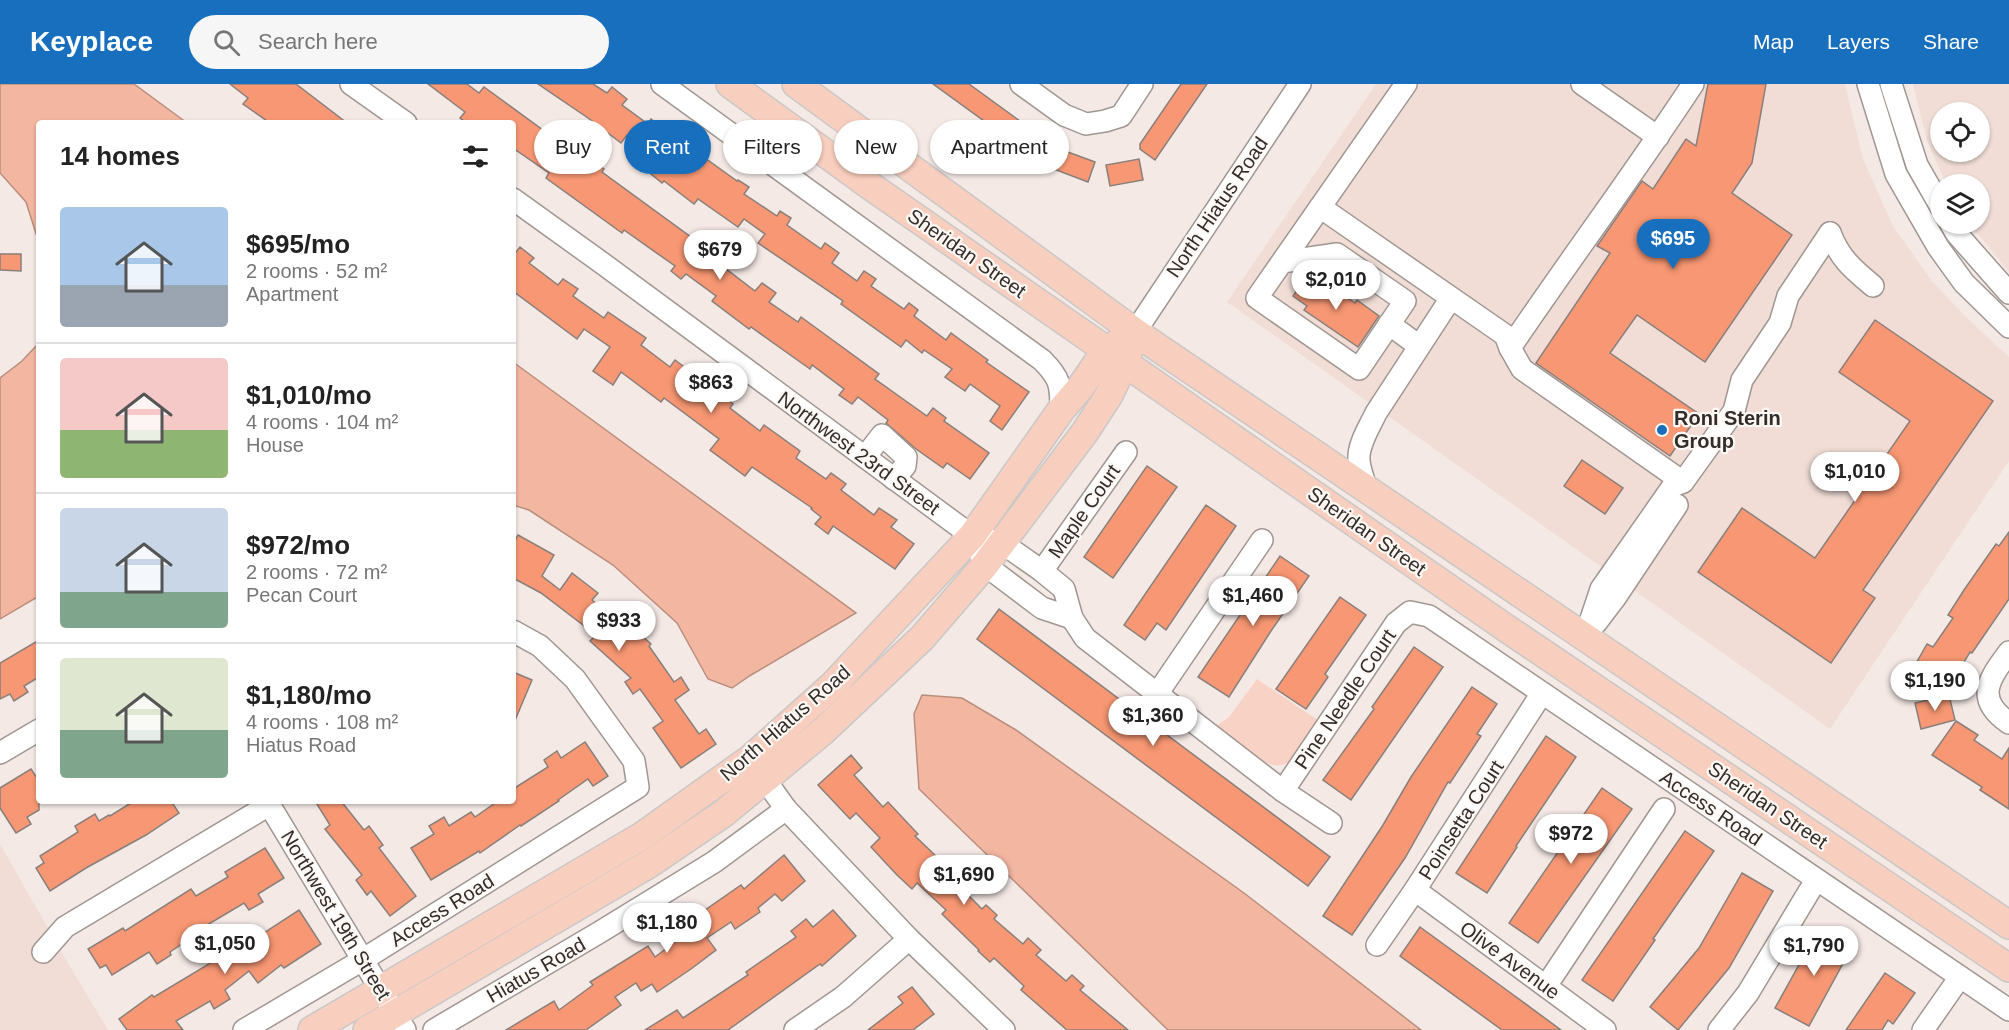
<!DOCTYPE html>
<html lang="en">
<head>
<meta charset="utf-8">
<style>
	:root { --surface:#fff; --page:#f6f6f6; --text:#222; --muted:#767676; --line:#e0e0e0; --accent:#186fbd }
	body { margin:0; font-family:Arial,sans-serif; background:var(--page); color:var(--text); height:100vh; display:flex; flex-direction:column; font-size:22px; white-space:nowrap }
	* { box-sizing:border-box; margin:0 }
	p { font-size:20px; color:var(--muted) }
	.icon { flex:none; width:33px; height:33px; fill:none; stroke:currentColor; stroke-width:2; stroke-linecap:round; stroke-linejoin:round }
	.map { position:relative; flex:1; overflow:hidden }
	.panel { position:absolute; left:36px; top:36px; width:480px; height:684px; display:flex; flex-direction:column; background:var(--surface); border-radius:6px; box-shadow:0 2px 4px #0004 }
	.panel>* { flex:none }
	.hud { position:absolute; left:534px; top:36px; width:570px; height:54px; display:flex; gap:12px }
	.buttons { position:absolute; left:1930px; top:18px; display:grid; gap:12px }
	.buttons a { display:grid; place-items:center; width:60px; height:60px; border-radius:50%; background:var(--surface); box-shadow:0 2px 4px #0004; font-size:30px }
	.price { position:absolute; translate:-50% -51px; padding:0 14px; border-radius:21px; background:#fff; color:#222; font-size:20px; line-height:39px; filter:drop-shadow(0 2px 3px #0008) }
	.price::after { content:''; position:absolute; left:50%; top:36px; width:18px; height:14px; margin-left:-9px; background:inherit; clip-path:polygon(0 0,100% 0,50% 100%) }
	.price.active { background:var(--accent); color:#fff }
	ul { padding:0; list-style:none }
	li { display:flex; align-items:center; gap:18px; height:150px; padding:0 24px }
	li+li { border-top:2px solid var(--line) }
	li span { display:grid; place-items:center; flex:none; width:168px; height:120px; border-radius:6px; color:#555 }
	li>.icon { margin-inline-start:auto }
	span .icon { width:72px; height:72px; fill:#fffc; stroke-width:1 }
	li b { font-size:26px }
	h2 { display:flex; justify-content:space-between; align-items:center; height:72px; padding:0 24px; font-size:26px }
	.chip { padding:0 21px; border-radius:27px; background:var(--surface); box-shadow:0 2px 4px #0004; font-size:21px; line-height:54px }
	.chip.active { background:var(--accent); color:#fff }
	header { display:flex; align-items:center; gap:36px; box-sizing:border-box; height:84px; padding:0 30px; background:var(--accent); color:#fff }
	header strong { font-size:28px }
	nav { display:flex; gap:33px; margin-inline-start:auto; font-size:21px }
	.search { width:420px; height:54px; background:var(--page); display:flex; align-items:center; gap:15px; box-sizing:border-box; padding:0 21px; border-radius:33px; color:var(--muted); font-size:22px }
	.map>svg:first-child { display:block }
</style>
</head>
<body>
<header>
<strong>Keyplace</strong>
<div class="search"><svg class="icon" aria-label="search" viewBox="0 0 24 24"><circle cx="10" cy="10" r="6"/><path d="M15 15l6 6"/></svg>Search here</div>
<nav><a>Map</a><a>Layers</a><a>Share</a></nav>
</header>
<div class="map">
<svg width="2009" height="946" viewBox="0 0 2009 946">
	<rect width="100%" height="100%" fill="#f5e9e5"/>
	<g fill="#f1ddd6" fill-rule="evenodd">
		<path d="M1376,0H1845L1863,75L1893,142L1932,197L1966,233L2009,273V377L1830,645L1227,218Z"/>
		<path d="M1913,0H2009V188L1970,140H1980V100H1946L1927,57ZM1941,28H1980V68H1941Z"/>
		<path d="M0,760L69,881L108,946H0Z"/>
	</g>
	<path fill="#f8d2c4" d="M1257,595L1319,637C1310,650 1302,665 1291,676C1272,696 1231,655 1215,643L1229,633Z"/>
	<g fill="#f3b7a1" stroke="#b98e7e" stroke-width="1.5">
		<path d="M0,0H134L187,39H39V159L26,118L0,89Z"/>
		<path d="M39,259V512L0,535V294L22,277Z"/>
		<path d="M513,278L856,529L751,591L732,604L708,595L677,539L613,481L529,426L513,421Z"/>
		<path d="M922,611L962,614L1016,646L1244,809L1421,946H1168L919,705L914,630Z"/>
	</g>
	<g fill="#f79773" stroke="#897f7b" stroke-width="1.5">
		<path d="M230,0H296L347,39H270L243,20L248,14Z"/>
		<path d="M428,0H467L479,9L484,3L554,54L552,56L587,82L592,76L604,85L602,88L728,180L725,184L755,207L762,199L776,209L769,218L798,238L801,233L823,249L879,290L875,295L903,315L927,332L933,324L946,334L944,337L989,369L970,395L947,379L943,384L916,365L886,339L888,336L858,313L852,320L839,311L844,305L812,281L810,285L751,243L749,245L712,217L716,212L686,190L681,195L671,187L675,182L624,146L622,149L546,94L549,89L513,64V39H467L460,34L465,28Z"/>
		<path d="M538,0H593L607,9L612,3L627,15L622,21L648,40L651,35L737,97L738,96L749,103L744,110L777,132L780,127L791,134L787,141L821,165L825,159L839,169L832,179L857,197L864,187L876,195L871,202L904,225L909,219L918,226L914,232L946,256L951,249L988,276L986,278L1029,308L1002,346L990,337L1000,322L970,300L965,307L945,293L952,285L924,266L922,269L906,256L901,263L841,220L843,217L758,159L765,150L744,135L738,143L698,115L694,120L664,97L662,99L651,90L662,75L627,51L621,59L588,34Z"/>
		<path d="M933,0H969L1057,64L1095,78L1088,98L1046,82Z"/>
		<path d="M1181,0H1207L1155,76L1140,65V60Z"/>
		<path d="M1708,0H1766L1752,79L1732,109L1792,151L1705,278L1637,231L1610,269L1699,330L1670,372L1536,279L1610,169L1597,162L1642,97L1653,105L1686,55L1696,62Z"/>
		<path d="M1139,75L1143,96L1110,102L1106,81Z"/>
		<path d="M520,163L534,174L529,179L558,201L563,195L578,205L573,212L604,234L608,228L646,254L641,261L670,283L675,276L733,320L730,324L760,347L764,341L800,367L796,374L826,395L831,389L846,400L841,406L874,431L879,424L897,436L891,443L914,460L895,485L833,442L828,450L815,440L821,433L811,425L812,424L752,383L745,392L710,366L719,355L664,314L661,318L621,288L613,301L593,287L610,263L584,245L577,255L513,207V172Z"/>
		<path d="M0,170H21V187L0,186Z"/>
		<path d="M1307,192L1320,201L1323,197L1355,219L1357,216L1379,232L1358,263L1304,226L1307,222L1293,212Z"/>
		<path d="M1875,236L1993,317L1863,506L1875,514L1831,579L1698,488L1742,424L1815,474L1910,337L1839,288Z"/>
		<path d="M1582,376L1623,404L1605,430L1564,402Z"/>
		<path d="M1147,382L1177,403L1113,494L1084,473Z"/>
		<path d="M1206,421L1236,442L1166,546L1157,539L1145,556L1124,541Z"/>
		<path d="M2009,448V515L1972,569L1970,568L1949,603L1914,583L1927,560L1933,563L1953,534L1948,531L1964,506L1996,460L1999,462Z"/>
		<path d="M518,451L554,471L542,492L560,506L572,489L598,509L592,516L598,521L591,530L609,547L621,533L651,560L649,562L674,598L681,593L689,606L675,616L699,650L706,645L716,660L681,684L653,644L663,637L640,605L633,610L625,598L631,594L590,557L596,551L541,509L513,494V460Z"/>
		<path d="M1280,472L1309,492L1269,550L1229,613L1198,593Z"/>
		<path d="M1340,513L1366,531L1325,590L1328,593L1306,625L1276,605Z"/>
		<path d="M999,525L1330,773L1308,802L977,555Z"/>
		<path d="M39,556V593L24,602L28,608L14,617L10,610L0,615V579Z"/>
		<path d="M1414,563L1443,583L1351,716L1323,696L1374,625L1372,623Z"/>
		<path d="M513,588L532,596L513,641Z"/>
		<path d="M1472,603L1497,620L1477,650L1481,652L1450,699L1448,698L1405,774L1352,851L1323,832L1383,741L1411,693Z"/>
		<path d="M1949,611L1955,636L1921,645L1915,619Z"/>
		<path d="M1956,637L1978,651L1974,656L2002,675L2009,664V725L1980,706L1982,703L1932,671Z"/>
		<path d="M1546,652L1576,673L1516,762L1517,763L1487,809L1456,789Z"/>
		<path d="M585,658L608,692L593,702L588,695L558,716L559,717L521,742L520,741L480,769L479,767L431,796L411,764L434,750L429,742L444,733L449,742L471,728L475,733L498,717H513V705L548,683L544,676L557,667L561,674Z"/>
		<path d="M851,671L862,684L854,691L883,723L888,718L918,750L915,752L960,795L956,799L982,825L986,821L997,831L994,835L1023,860L1028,854L1041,866L1036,871L1066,897L1072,891L1084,902L1080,906L1128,946H1067L1021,906L1024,902L994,874L990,878L978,867L979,866L942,830L946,826L917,799L912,805L897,791L871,763L880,754L856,729L850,735L818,701Z"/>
		<path d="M31,685L39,697V726L27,733L31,740L16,749L0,724V704Z"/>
		<path d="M1602,704L1632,725L1538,859L1509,839Z"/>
		<path d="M134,717H171L179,729L146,751L86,784L50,807L36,784L44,779L40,772L78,748L75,742L95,730L99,737L109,731L110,732Z"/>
		<path d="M315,717H341L364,746L369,742L383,761L379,764L416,812L390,832L371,807L367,811L356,796L362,791L325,745L330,741Z"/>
		<path d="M1685,747L1714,767L1653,855L1655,856L1613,917L1582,896Z"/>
		<path d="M265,764L284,794L258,810L263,818L249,826L244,819L192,850L194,852L170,868L171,871L157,880L149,868L112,891L106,881L100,884L88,865L123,844L125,847L191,805L196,812L228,793L225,788Z"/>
		<path d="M784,771L805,797L782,817L775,810L758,824L760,828L735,845L731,838L707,854L716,866L691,885L657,908L652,900L641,907L636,899L615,913L621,921L586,946H506L554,917L559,926L593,901L590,898L648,862L655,873L684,851L677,843L690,833L692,835L741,801L744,805Z"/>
		<path d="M1742,789L1773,807L1729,884L1678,946L1650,923L1699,864Z"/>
		<path d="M299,826L321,860L284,884L281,881L258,899L249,887L225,906L230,915L214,925L210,917L176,937L183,946H127L119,935L152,911L154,913L209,880L246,852L250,858Z"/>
		<path d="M833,826L856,852L822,882L820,880L728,946H645L677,926L683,934L748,891L746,888L796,853L791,847L806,835L813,843Z"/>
		<path d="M1420,843L1508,907L1561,946H1502L1400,872Z"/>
		<path d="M1820,843L1853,861L1809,942L1775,924Z"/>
		<path d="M1885,889L1915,909L1893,940L1888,936L1882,946H1846Z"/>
		<path d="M912,903L934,930L913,946H868L903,919L898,913Z"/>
	</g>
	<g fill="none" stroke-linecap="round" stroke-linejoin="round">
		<defs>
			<g id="minor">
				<path d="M351,0L406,39"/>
				<path d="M662,0L1042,276C1060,294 1061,301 1061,326"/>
				<path d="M1021,0L1064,31L1086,40L1105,37L1121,32L1142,0"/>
				<path d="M1582,0L1658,53"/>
				<path d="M1868,0L1896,90L1938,163L1964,199L2009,243"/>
				<path d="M1891,0L1917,81L1941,123"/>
				<path d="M513,115L602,179L972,452L1002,459L1042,487L1064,505L1072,534L1085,554L1283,707L1331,739"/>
				<path d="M1320,123L1505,251L1510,264C1570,175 1634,90 1693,0"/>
				<path d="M1951,140L1957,150L2009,209"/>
				<path d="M1830,149C1840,175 1853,185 1873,202"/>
				<path d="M1282,178L1337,170L1405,217L1359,285L1257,214L1268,198L1406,0"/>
				<path d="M1389,240L1419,262"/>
				<path d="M1135,248L1300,0"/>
				<path d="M1510,264L1522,285L1683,398"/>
				<path d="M865,373L882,351L906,373L905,382L894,395"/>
				<path d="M1366,404C1364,395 1359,385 1359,375C1358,360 1370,342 1376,329L1451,214"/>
				<path d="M980,469L985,481L1042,524L1072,534"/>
				<path d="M1042,487L1126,368"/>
				<path d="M1596,539L1615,514L1677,421"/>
				<path d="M1585,553L1601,505L1673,402L1683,398L1734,327L1742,296L1780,239L1788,212L1830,149"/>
				<path d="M2009,568C1989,595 1974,615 2009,639"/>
				<path d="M1157,610L1262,456"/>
				<path d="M0,669L39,646"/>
				<path d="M756,683L786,725L909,855L1004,946"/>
				<path d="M1283,707L1396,539L1410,528L1429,532L2009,926"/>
				<path d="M267,717L405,946"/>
				<path d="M1415,806L1605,946"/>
				<path d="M1377,861L1415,806L1542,609"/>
				<path d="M43,868L65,843L269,721"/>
				<path d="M1546,902L1664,725"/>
				<path d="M244,946L364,875L638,703L634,677L575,595L540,562L513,547"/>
				<path d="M434,946L600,848L714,778L786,725"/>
				<path d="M795,946L843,913L909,855"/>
				<path d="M1719,946L1748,909L1816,796"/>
				<path d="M1923,946L1960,893"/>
			</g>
			<g id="major">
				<path d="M730,0L869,101L1503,542L2009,884"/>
				<path d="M796,0L1135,248L2009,841"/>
				<path d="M312,946L642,752L750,675L833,601L972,452L1061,326L1080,304L1106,266L1121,257"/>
				<path d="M367,946L649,780L724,729L822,648L922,554L985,481L1085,348L1109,311L1125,278L1130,263"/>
			</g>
		</defs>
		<use href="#minor" stroke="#a09692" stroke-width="24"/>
		<use href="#major" stroke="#c9c8c8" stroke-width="30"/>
		<use href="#minor" stroke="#fff" stroke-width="21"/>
		<use href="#major" stroke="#f8cebe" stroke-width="27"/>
	</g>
	<circle fill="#186fbd" stroke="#fef8f5" stroke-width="2" cx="1662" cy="346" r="6"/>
	<g text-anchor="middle" stroke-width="4.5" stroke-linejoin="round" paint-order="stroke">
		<g font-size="20" fill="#312d2b" stroke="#fef8f5">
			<text transform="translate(1217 123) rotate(-56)" y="7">North Hiatus Road</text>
			<text transform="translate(967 169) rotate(35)" y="7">Sheridan Street</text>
			<text transform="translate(859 369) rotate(36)" y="7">Northwest 23rd Street</text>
			<text transform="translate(1084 427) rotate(-55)" y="7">Maple Court</text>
			<text transform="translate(1367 447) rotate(35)" y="7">Sheridan Street</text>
			<text transform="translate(1345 615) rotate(-56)" y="7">Pine Needle Court</text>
			<text transform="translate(785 639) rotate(-41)" y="7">North Hiatus Road</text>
			<text transform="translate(1768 721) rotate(34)" y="7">Sheridan Street</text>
			<text transform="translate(1711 724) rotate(34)" y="7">Access Road</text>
			<text transform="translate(1461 736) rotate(-57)" y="7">Poinsetta Court</text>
			<text transform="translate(442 826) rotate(-32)" y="7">Access Road</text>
			<text transform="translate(336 831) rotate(59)" y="7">Northwest 19th Street</text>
			<text transform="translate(1510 876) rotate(36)" y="7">Olive Avenue</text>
			<text transform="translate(536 886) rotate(-30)" y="7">Hiatus Road</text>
		</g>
		<g font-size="20" font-weight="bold" fill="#312d2b" stroke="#fef8f5" text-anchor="start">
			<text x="1674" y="341">Roni Sterin<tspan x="1674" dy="23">Group</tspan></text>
		</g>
	</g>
</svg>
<div class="buttons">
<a><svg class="icon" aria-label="locate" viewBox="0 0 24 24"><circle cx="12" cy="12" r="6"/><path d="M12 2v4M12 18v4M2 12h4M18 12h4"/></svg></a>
<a><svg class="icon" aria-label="layers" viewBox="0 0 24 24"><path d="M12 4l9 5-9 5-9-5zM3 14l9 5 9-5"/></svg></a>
</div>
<b class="price active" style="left:1673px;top:186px">$695</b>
<b class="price" style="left:720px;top:197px">$679</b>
<b class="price" style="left:1336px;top:227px">$2,010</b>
<b class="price" style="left:711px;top:330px">$863</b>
<b class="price" style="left:1855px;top:419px">$1,010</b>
<b class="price" style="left:1253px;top:543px">$1,460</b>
<b class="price" style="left:619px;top:568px">$933</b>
<b class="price" style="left:1935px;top:628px">$1,190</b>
<b class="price" style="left:1153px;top:663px">$1,360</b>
<b class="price" style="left:1571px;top:781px">$972</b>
<b class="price" style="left:964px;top:822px">$1,690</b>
<b class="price" style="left:667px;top:870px">$1,180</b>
<b class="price" style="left:225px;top:891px">$1,050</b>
<b class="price" style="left:1814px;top:893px">$1,790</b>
<div class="hud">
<a class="chip">Buy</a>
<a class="chip active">Rent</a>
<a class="chip">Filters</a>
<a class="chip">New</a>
<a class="chip">Apartment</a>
</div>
<section class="panel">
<h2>14 homes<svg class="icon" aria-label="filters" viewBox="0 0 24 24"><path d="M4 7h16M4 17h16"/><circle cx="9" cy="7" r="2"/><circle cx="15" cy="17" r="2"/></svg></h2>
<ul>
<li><span style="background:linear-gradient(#a9c7e8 65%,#9aa5b1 0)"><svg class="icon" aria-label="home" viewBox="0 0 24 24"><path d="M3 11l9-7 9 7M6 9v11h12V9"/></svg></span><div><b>$695/mo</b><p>2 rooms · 52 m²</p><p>Apartment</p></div></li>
<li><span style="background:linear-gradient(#f6c9c9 60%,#8fb573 0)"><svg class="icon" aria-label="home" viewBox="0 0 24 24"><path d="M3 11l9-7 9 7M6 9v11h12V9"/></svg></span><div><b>$1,010/mo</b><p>4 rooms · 104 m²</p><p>House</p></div></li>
<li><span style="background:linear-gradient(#c9d6e8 70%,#7fa58c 0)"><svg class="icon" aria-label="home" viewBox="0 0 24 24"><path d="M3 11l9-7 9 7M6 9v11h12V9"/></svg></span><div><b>$972/mo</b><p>2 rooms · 72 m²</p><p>Pecan Court</p></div></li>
<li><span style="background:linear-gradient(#dfe7d0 60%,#7fa58c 0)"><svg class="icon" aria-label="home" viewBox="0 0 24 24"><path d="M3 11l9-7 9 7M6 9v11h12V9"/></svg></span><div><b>$1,180/mo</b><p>4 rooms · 108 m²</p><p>Hiatus Road</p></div></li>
</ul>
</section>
</div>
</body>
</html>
